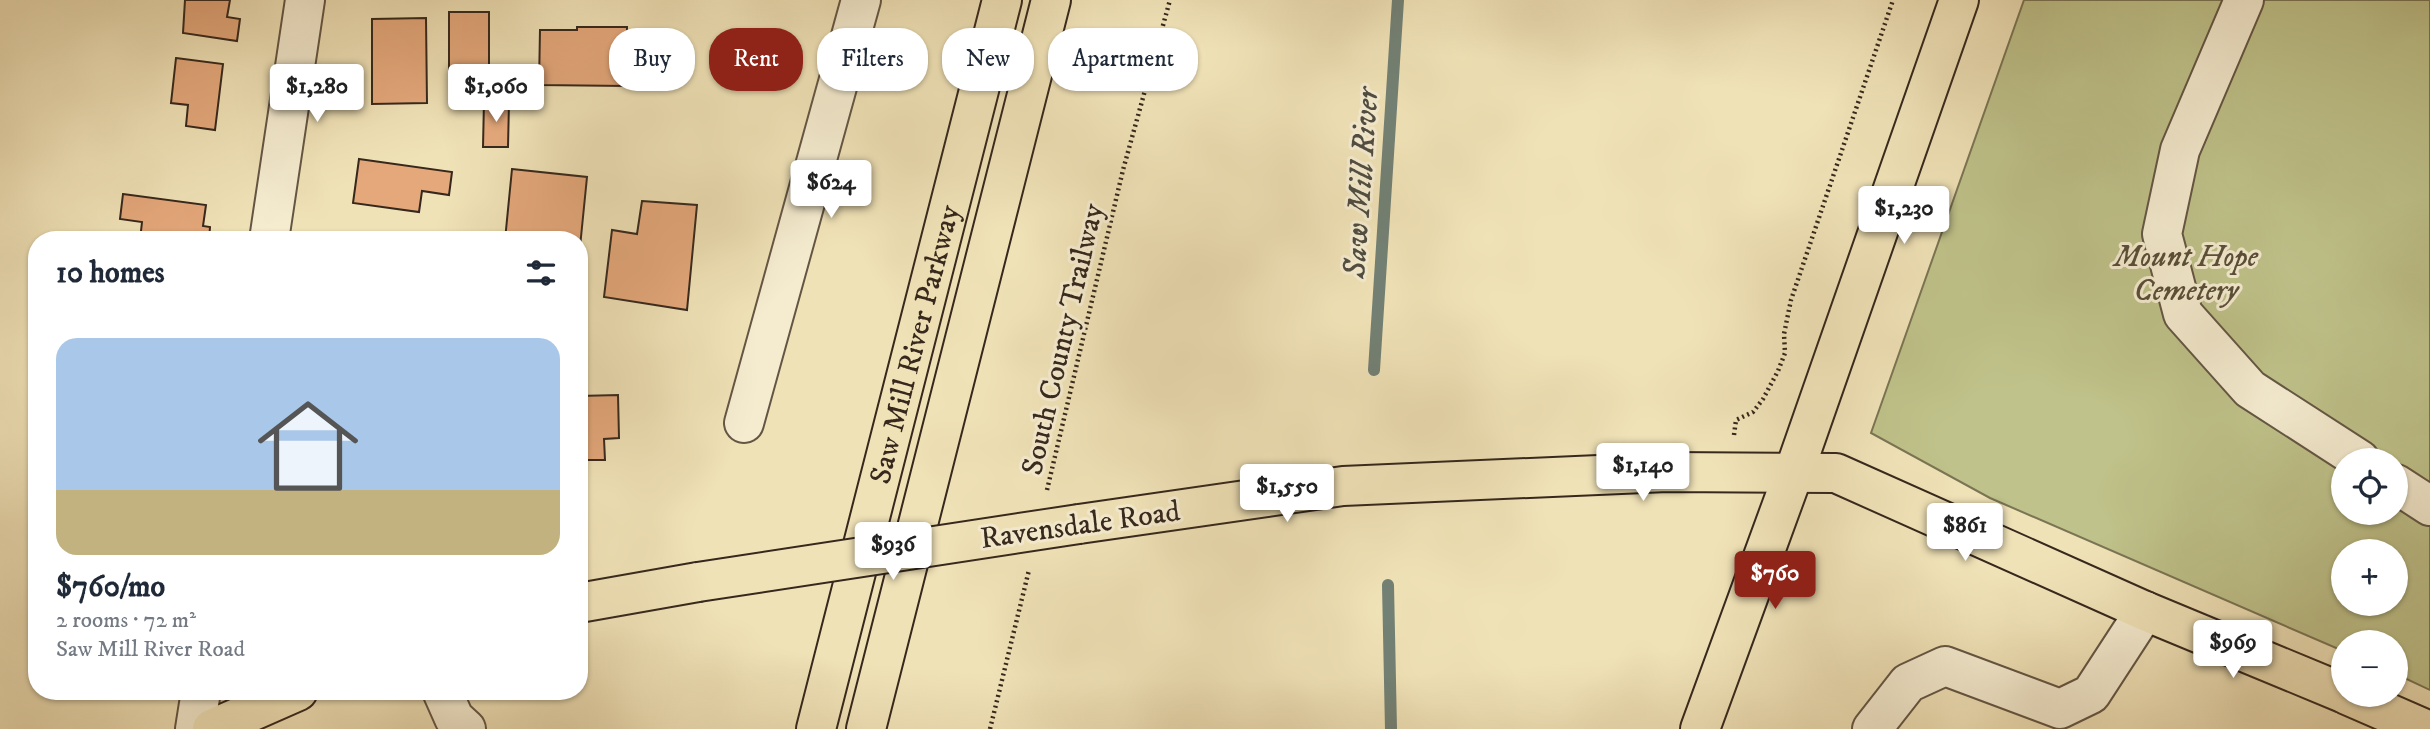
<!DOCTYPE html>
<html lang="en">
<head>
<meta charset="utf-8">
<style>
	:root { --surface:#fff; --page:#f2f2f3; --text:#1f2937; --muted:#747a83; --line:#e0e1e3; --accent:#8f2418 }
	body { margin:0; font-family:"IM FELL DW Pica",serif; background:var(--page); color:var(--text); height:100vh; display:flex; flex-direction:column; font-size:26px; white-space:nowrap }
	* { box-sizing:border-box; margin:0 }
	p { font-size:23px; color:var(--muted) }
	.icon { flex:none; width:38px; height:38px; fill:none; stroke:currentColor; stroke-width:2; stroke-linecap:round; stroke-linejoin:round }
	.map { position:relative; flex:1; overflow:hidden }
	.panel { position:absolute; left:28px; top:231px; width:560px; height:469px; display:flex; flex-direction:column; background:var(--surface); border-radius:28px; box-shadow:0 2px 5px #0004 }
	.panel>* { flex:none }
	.banner { position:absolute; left:609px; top:28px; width:665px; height:63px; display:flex; gap:14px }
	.fabs { position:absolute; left:2331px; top:448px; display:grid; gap:14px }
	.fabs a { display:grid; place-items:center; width:77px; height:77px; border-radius:50%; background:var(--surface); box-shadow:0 2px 5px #0004; font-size:35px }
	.price { position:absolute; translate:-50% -60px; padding:0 16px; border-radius:7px; background:#fff; color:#222; font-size:23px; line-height:46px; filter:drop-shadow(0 2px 4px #0008) }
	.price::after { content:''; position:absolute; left:50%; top:42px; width:21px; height:16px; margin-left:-10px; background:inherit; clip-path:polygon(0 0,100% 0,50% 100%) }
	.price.active { background:var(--accent); color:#fff }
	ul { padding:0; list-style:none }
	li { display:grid; align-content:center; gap:14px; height:371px; padding:0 28px }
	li+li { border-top:2px solid var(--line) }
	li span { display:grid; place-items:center; height:217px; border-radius:21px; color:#555 }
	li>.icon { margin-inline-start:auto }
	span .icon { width:126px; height:126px; fill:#fffc; stroke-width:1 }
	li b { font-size:30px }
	h2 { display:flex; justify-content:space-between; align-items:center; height:84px; padding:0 28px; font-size:30px }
	.tag { padding:0 24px; border-radius:28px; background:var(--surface); box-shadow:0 2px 5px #0004; font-size:24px; line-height:63px }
	.tag.active { background:var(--accent); color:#fff }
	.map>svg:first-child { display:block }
</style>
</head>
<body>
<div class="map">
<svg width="2430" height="729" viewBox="0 0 2430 729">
	<rect width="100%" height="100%" fill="#f0e2b7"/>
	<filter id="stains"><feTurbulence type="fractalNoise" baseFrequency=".00286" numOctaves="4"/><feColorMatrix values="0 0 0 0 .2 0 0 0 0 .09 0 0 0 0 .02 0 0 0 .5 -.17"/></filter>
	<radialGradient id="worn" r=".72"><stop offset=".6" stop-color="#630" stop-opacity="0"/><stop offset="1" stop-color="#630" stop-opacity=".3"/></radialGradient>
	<path fill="#bfc28a" stroke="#7a7554" stroke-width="2" fill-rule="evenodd" d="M2024,0H2430V690L2396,674V642H2343V651L1990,498L1871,433ZM2343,460H2396V513H2343ZM2343,551H2396V604H2343Z"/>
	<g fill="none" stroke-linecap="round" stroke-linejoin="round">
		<g stroke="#728175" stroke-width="12">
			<path d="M1374,370L1398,0"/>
			<path d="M1388,585L1391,729"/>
		</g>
	</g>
	<g fill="#e4a87b" stroke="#36281d" stroke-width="2">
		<path d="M185,0H230L227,17L240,19L237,41L183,33Z"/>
		<rect x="449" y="12" width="40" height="60"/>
		<path d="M426,18L427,103L372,104V19Z"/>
		<path d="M577,27H627L626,86L539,85L540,30H577Z"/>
		<path d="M176,58L223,64L215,130L186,126L188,105L171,103Z"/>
		<path d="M484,101L509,102L508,147H483Z"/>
		<path d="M359,159L452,172L449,195L422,191L419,212L353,203Z"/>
		<path d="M512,169L587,177L580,247L579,240H505Z"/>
		<path d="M123,194L206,205L203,226L210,227L209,240H140L142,222L120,219Z"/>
		<path d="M642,201L697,205L687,310L604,297L612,230L637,234Z"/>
		<path d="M618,395L619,438L604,439L605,460H579V396Z"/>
	</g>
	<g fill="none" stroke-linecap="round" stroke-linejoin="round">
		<defs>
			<g id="minor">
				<path d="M2244,0L2180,150L2162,234L2183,314L2250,389L2360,460"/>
				<path d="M269,240L305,0"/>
				<path d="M744,423L861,0"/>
				<path d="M2396,484L2430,506"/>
				<path d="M442,691L454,718L466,729"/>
				<path d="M195,729L201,691"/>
				<path d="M1872,729L1908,683L1945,666L2060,709L2091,694L2145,611"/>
			</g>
			<g id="major">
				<path d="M1079,524L1343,486L1667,472L1836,473L2145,611L2343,693"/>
				<path d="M579,603L698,582"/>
				<path d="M2347,695L2425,729"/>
				<path d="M212,729L298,691"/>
				<path d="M1700,729L1794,472L1959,0"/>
			</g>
			<g id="highway">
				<path id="s1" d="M816,729L1002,0"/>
				<path d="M866,729L1051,0"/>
			</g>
		</defs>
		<use href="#minor" stroke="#645644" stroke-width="42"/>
		<use href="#major" stroke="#36281d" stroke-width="42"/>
		<use href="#highway" stroke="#36281d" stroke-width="42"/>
		<g stroke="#36281d" stroke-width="4.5" stroke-dasharray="2 3.5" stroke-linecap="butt">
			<path d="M1734,435L1736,420L1753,412L1763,399L1778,371L1785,353L1784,334L1791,300L1893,0"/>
			<path d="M1047,490L1123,170L1170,0"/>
			<path d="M990,729L1029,570"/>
		</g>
		<use href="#minor" stroke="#f5ecd0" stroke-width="38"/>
		<use href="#major" stroke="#f0e2b7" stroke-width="38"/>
		<use href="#highway" stroke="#f0e2b7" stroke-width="38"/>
		<defs>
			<path id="major-bridge" d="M698,582L1079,524"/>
		</defs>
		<use href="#major-bridge" stroke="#36281d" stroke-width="42" stroke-linecap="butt"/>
		<use href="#major-bridge" stroke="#f0e2b7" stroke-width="38"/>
	</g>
	<g text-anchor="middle" stroke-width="6" stroke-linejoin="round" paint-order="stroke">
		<g font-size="30" font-style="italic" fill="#584e38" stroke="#f5ecd0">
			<text x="2186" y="266">Mount Hope<tspan x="2186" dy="34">Cemetery</tspan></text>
		</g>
		<g font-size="30" fill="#36281d" stroke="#f5ecd0">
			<text transform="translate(1062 339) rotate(-77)" y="10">South County Trailway</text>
			<text dy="10" stroke="none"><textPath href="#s1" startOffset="397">Saw Mill River Parkway</textPath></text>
			<text transform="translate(1080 524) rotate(-8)" y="10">Ravensdale Road</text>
		</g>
		<g font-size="32" font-style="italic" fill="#4f4d42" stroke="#f5ecd0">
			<text transform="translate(1360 183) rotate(-86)" y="11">Saw Mill River</text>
		</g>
	</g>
	<rect width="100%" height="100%" filter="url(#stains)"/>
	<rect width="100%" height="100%" fill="url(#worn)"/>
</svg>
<div class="fabs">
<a><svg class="icon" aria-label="locate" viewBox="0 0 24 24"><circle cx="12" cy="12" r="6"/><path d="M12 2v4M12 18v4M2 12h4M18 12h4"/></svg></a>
<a>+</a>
<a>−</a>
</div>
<b class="price" style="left:317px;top:124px">$1,280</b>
<b class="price" style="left:496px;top:124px">$1,060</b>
<b class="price" style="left:831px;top:220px">$624</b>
<b class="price" style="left:1904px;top:246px">$1,230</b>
<b class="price" style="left:1643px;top:503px">$1,140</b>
<b class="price" style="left:1287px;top:524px">$1,550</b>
<b class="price" style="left:1965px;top:563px">$861</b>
<b class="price" style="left:893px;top:582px">$936</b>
<b class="price active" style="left:1775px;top:611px">$760</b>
<b class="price" style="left:2233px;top:680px">$969</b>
<div class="banner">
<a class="tag">Buy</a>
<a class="tag active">Rent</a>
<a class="tag">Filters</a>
<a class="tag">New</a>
<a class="tag">Apartment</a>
</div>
<section class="panel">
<h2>10 homes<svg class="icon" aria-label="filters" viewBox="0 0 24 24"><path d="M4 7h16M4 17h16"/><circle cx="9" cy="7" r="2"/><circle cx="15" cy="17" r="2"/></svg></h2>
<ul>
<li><span style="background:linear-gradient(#a9c7e8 70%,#c2b280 0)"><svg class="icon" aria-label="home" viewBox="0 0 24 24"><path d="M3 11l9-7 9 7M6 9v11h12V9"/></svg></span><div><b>$760/mo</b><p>2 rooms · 72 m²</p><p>Saw Mill River Road</p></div></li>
</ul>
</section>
</div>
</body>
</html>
